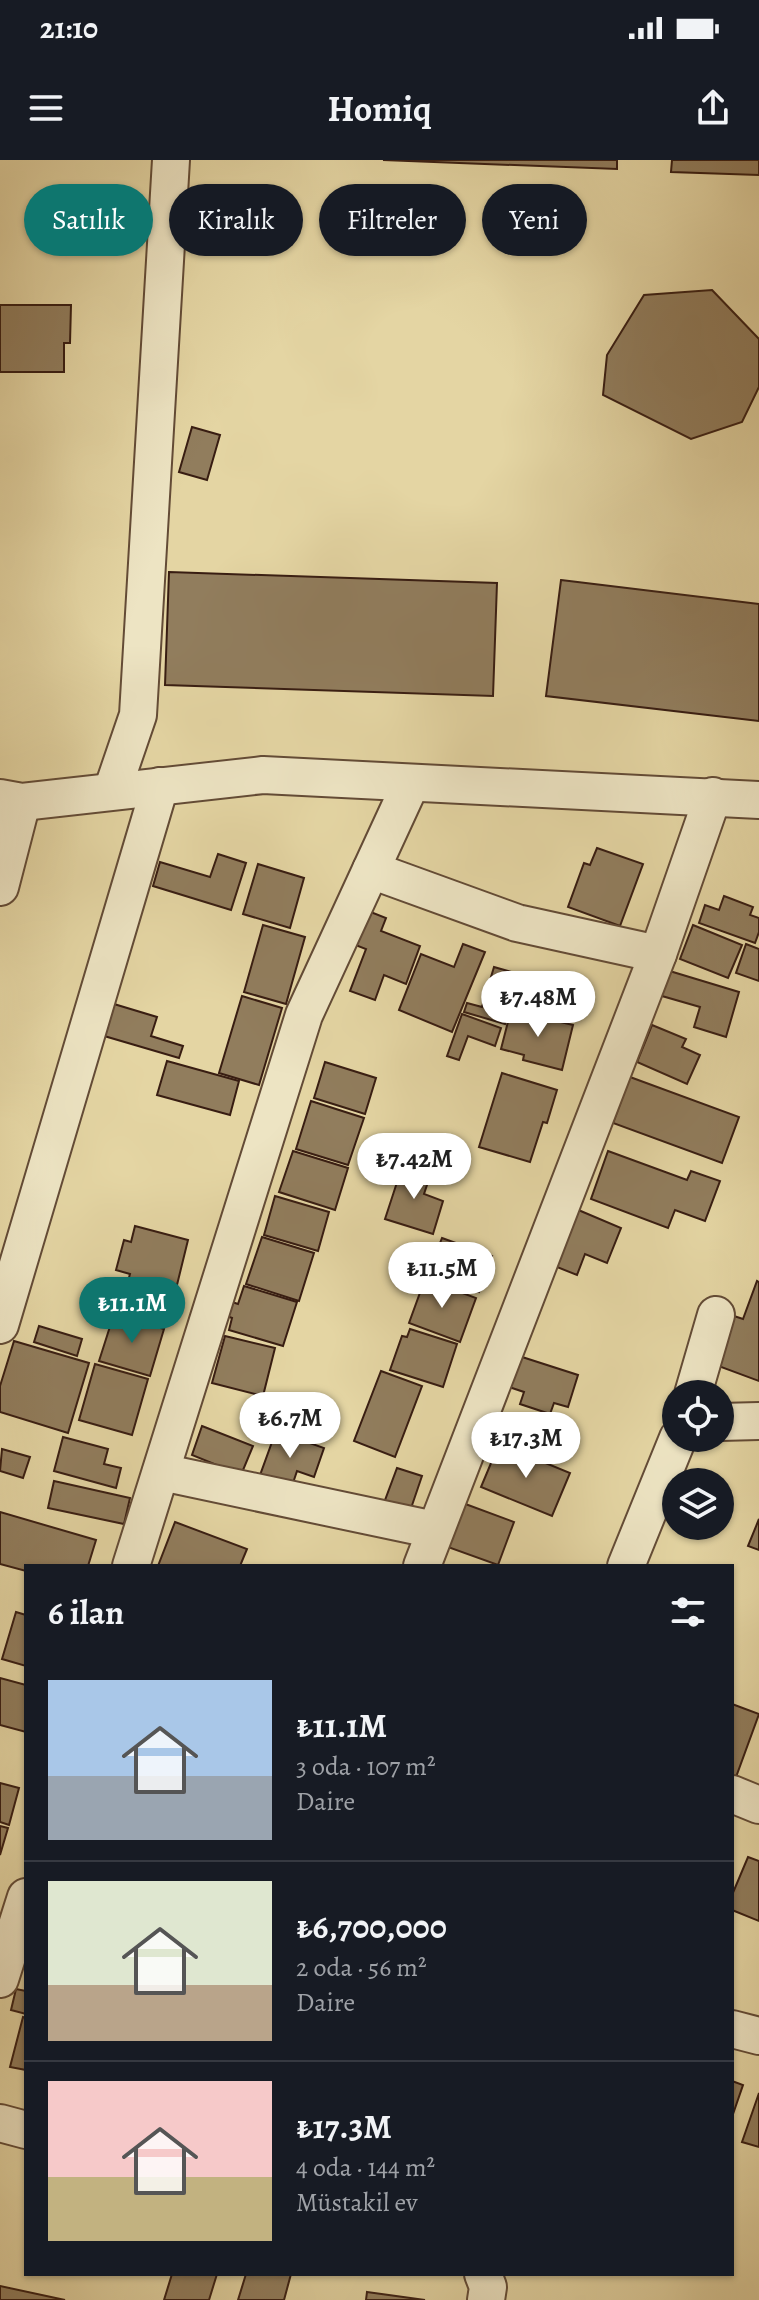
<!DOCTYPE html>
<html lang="tr">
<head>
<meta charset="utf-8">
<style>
	:root { --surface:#171b24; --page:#242831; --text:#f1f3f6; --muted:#9ea1a6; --line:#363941; --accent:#0f766e }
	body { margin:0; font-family:Alegreya,serif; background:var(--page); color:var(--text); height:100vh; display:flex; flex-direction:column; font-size:30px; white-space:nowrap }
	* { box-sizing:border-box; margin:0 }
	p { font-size:26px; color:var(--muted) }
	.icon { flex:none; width:44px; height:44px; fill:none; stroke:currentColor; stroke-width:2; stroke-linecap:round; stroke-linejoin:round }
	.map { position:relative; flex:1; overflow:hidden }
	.details { position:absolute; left:24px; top:1404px; width:710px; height:712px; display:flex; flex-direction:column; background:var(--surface); border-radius:0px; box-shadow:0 2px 6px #0004 }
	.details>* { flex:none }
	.banner { position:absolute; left:24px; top:24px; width:712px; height:72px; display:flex; gap:16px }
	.tools { position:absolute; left:662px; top:1220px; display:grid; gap:16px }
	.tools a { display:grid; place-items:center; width:72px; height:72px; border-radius:50%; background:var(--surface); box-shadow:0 2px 6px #0004; font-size:40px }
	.price { position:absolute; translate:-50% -68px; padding:0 18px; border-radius:28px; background:#fff; color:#222; font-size:26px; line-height:52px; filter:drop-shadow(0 2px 4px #0008) }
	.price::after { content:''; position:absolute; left:50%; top:48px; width:24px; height:18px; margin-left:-12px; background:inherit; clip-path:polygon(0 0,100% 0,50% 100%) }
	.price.active { background:var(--accent); color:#fff }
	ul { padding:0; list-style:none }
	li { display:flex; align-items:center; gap:24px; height:200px; padding:0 24px }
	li+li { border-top:2px solid var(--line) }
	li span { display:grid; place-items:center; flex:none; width:224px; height:160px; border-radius:0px; color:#555 }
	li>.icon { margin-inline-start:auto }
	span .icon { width:96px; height:96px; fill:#fffc; stroke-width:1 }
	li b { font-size:34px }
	h2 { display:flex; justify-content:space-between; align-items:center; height:96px; padding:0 24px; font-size:34px }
	.tag { padding:0 28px; border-radius:36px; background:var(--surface); box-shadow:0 2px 6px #0004; font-size:28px; line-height:72px }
	.tag.active { background:var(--accent); color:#fff }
	.status { display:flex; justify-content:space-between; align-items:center; height:56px; padding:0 40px; background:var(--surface); direction:ltr }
	.status svg { height:22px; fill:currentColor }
	header { display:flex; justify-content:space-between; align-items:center; height:104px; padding:0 24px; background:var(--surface); font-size:36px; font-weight:700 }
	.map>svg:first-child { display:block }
</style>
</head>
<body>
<div class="status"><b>21:10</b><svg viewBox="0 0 49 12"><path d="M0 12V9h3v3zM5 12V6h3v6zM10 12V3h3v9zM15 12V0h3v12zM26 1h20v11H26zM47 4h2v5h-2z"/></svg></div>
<header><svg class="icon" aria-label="menu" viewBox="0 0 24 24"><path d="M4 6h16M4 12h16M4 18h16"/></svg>Homiq<svg class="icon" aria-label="share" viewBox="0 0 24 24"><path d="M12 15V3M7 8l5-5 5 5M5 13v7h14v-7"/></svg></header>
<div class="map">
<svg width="759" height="2140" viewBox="0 0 759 2140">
	<rect width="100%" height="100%" fill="#e4d5a3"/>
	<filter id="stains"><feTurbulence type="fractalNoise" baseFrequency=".0025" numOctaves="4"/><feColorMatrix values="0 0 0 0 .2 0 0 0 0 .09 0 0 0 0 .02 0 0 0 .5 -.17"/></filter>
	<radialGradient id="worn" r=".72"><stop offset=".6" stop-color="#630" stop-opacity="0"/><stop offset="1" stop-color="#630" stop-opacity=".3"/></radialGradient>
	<g fill="#917d5d" stroke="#381d12" stroke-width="2">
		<path d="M383,0H617V9Z"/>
		<path d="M672,0H759V15L671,12Z"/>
		<path d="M712,130L759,179V227L742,262L691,279L603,235L607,195L644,135Z"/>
		<path d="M0,145H71L70,183H64V212H0Z"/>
		<path d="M192,267L220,275L207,320L179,312Z"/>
		<path d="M169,412L497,423L493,536L165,525Z"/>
		<path d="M561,420L759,444V561L546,536Z"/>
		<path d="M597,688L643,704L620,766L568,747L584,703L590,705Z"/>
		<path d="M218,694L246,703L231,750L153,726L160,702L210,717Z"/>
		<path d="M258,704L304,718L290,768L243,754Z"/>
		<path d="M724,736L753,747L750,755L759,758V772L755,783L699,763L705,745L719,750Z"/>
		<path d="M358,747L386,758L381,771L420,786L406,824L384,815L375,840L350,831L366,789L345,781Z"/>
		<path d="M263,765L305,777L286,844L244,832Z"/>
		<path d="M693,765L742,785L728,818L680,799Z"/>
		<path d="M463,784L485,792L452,872L399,850L421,794L454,807Z"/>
		<path d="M746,784L759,789V821L736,813Z"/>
		<path d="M494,807L539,820L531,851L510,845L505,864L464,852L467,843L482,847Z"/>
		<path d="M663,809L739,832L726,877L694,867L700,847L655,834Z"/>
		<path d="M242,836L282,848L259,925L219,913Z"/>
		<path d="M104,841L157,857L151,876L183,886L179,898L94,873Z"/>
		<path d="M511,850L573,865L562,910L523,900L524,895L501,889Z"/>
		<path d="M462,854L501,868L495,886L468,876L459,900L447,896Z"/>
		<path d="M652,865L686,879L682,887L700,895L687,924L637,902Z"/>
		<path d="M167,901L239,921L230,955L157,935Z"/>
		<path d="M325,902L376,918L365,954L314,938Z"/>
		<path d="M502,913L557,930L547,963L543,962L530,1002L479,987Z"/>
		<path d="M630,917L739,957L722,1003L613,963Z"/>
		<path d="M311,941L364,958L348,1005L296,989Z"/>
		<path d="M293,991L348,1008L335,1050L279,1032Z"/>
		<path d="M608,991L687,1020L691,1011L720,1021L705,1061L675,1050L668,1068L591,1039Z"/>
		<path d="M403,1004L431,1013L424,1034L443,1041L433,1074L385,1059Z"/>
		<path d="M275,1036L329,1052L318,1091L264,1075Z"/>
		<path d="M576,1049L621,1068L607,1103L585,1094L577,1115L552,1105Z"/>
		<path d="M135,1066L188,1080L175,1133L128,1121L130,1114L116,1110L124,1080L131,1082Z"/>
		<path d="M262,1077L314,1093L299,1141L246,1124Z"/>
		<path d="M442,1078L492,1096L479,1132L428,1114Z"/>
		<path d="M425,1119L476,1138L460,1182L409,1163Z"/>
		<path d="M757,1121L759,1122V1221L713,1204L731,1155L743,1159Z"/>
		<path d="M244,1126L297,1142L283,1186L229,1170L232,1158L221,1154L226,1140L238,1144Z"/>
		<path d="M114,1154L164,1169L150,1216L99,1201Z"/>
		<path d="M39,1166L82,1179L77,1196L34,1182Z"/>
		<path d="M410,1169L457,1184L443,1227L390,1210L402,1176L407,1177Z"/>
		<path d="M225,1176L275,1188L263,1236L212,1223Z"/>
		<path d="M14,1181L89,1203L68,1273L0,1252V1226Z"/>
		<path d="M519,1196L578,1215L568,1247L554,1243L550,1254L520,1244L524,1232L509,1227Z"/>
		<path d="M95,1204L148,1219L132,1275L79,1260Z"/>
		<path d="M381,1211L422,1226L395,1297L354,1281Z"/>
		<path d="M202,1266L253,1286L241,1315L192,1295Z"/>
		<path d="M276,1271L324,1288L314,1317L297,1311L291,1329L259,1318Z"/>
		<path d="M63,1277L108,1289L104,1304L121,1308L116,1328L54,1311Z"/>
		<path d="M499,1284L570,1313L552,1356L481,1327Z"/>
		<path d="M2,1289L30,1297L23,1318L0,1311Z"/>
		<path d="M397,1308L422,1316L407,1360L381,1351Z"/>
		<path d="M54,1321L130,1338L124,1364L48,1348Z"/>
		<path d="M460,1342L514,1362L498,1405L445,1386Z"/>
		<path d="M0,1352L96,1380L88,1406H26V1411L0,1404Z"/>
		<path d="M759,1359V1390L748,1386Z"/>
		<path d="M175,1362L247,1389L240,1406H158Z"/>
		<path d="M16,1452L26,1455V1506L2,1499Z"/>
		<path d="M0,1518L26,1525V1572L0,1565Z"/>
		<path d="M732,1544L759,1554L736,1617L732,1616Z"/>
		<path d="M0,1623L19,1628L9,1665L0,1662Z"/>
		<path d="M0,1666L8,1668L0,1695Z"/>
		<path d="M748,1697L759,1701V1761L732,1750V1735Z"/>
		<path d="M16,1829L26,1831V1854L11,1850Z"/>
		<path d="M23,1857L26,1858V1910L10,1907Z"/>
		<path d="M732,1921L743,1925L732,1957Z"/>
		<path d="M759,1933V1987L742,1982Z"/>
		<path d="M172,2114H217L209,2140H164Z"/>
		<path d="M246,2114H291L284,2140H238Z"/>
		<path d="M0,2126L65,2140H0Z"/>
		<path d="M367,2132L425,2140H366Z"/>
	</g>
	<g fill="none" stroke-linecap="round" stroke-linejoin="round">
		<defs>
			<g id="minor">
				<path d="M112,631L138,555L171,0"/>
				<path d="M0,638L22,642L263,615L759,640"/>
				<path d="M371,710L517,763L658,794"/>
				<path d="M0,727L22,642"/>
				<path d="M0,1165L160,626"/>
				<path d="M693,1234L716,1155"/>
				<path d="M720,1262L759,1261"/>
				<path d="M161,1312L435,1370"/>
				<path d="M131,1406L304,855L411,623"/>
				<path d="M422,1406L658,794L713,636"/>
				<path d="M626,1406L678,1278"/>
				<path d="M732,1634L759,1645"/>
				<path d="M0,1819L26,1737"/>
				<path d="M732,1869L759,1876"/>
				<path d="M0,1963L26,1970"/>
				<path d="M483,2114L488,2127L486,2140"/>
			</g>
		</defs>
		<use href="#minor" stroke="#634b36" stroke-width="40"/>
		<use href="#minor" stroke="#ede4c3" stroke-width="36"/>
	</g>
	<rect width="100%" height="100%" filter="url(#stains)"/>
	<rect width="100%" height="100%" fill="url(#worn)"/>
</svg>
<div class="tools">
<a><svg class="icon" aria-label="locate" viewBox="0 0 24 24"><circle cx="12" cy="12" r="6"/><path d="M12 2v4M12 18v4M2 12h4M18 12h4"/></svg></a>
<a><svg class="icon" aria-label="layers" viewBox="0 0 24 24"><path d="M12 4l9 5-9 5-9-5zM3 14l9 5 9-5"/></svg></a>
</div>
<b class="price" style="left:538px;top:879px">₺7.48M</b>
<b class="price" style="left:414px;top:1041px">₺7.42M</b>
<b class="price" style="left:442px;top:1150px">₺11.5M</b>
<b class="price active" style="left:132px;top:1185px">₺11.1M</b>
<b class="price" style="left:290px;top:1300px">₺6.7M</b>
<b class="price" style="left:526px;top:1320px">₺17.3M</b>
<div class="banner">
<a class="tag active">Satılık</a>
<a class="tag">Kiralık</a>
<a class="tag">Filtreler</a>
<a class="tag">Yeni</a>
</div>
<section class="details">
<h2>6 ilan<svg class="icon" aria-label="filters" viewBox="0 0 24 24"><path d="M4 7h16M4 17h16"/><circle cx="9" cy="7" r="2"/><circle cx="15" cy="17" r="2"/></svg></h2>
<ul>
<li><span style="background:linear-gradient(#a9c7e8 60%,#9aa5b1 0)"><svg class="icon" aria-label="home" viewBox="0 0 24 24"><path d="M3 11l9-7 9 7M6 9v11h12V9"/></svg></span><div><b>₺11.1M</b><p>3 oda · 107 m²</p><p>Daire</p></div></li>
<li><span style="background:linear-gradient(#dfe7d0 65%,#b9a48a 0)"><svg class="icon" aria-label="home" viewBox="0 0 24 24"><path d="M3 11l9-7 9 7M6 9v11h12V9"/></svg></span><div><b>₺6,700,000</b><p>2 oda · 56 m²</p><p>Daire</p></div></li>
<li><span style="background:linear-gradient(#f6c9c9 60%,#c2b280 0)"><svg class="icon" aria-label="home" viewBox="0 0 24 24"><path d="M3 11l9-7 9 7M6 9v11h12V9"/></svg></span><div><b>₺17.3M</b><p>4 oda · 144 m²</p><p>Müstakil ev</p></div></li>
</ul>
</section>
</div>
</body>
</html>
